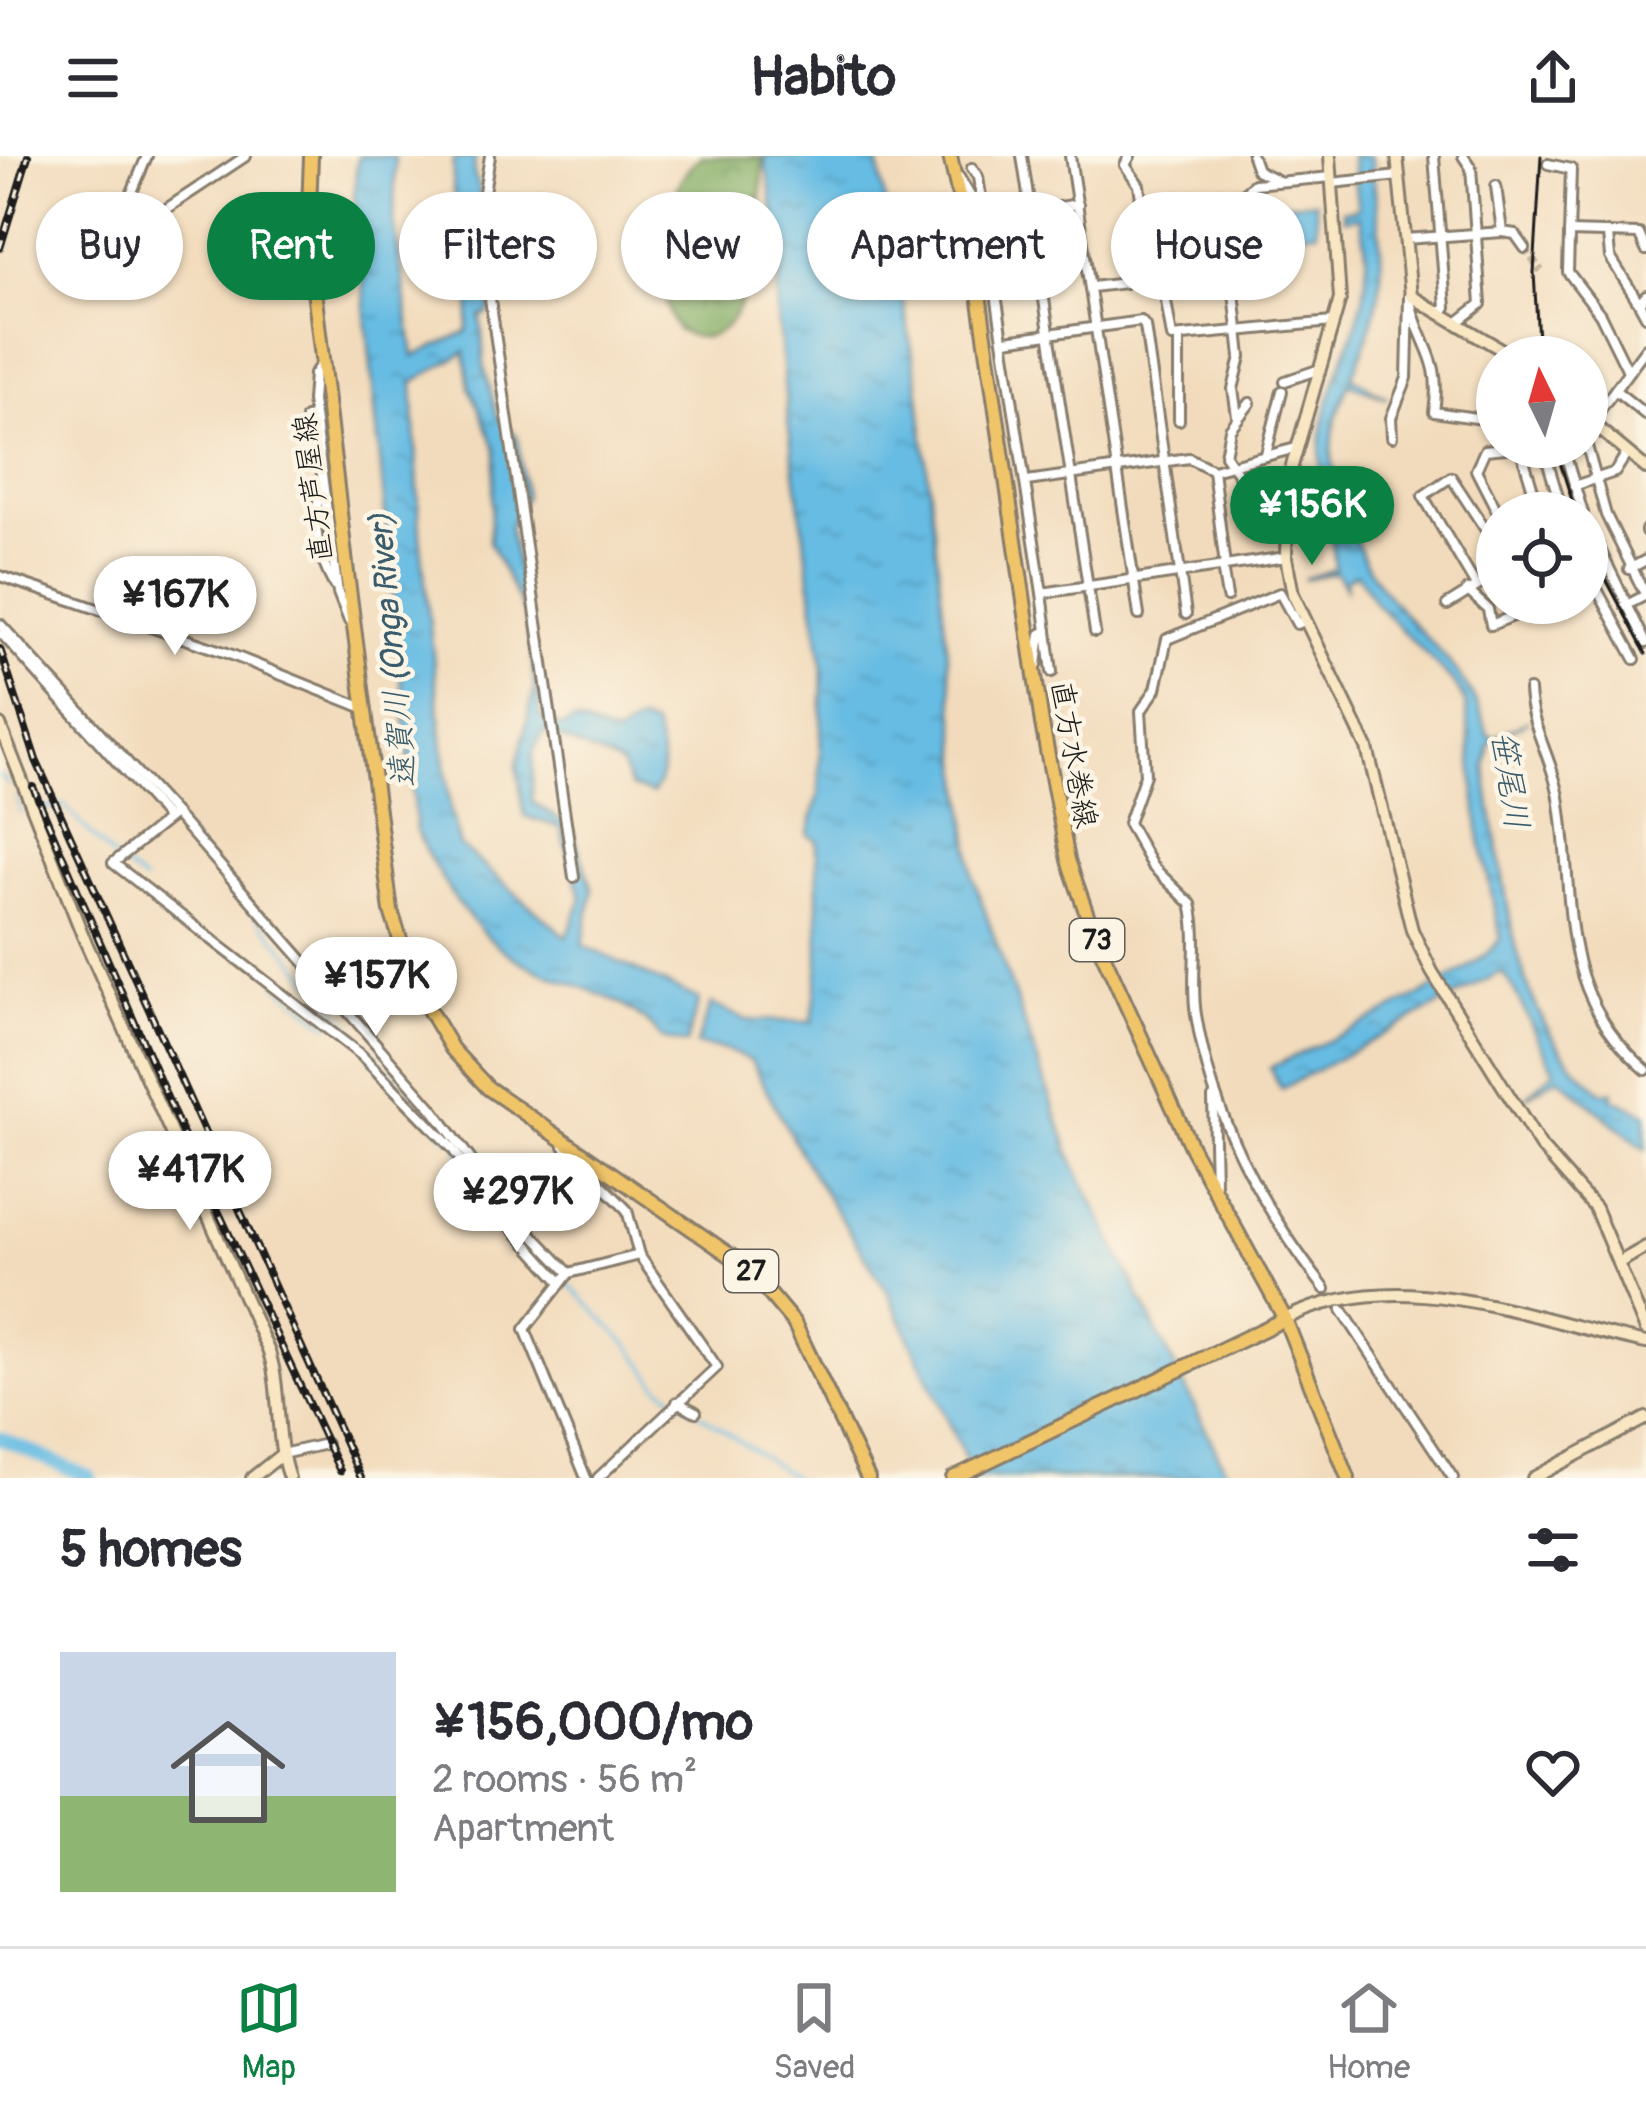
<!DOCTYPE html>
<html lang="en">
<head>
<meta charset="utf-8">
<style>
	:root { --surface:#fff; --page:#f2f2f3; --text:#2b2b33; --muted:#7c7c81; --line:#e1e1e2; --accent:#0b8043 }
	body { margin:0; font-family:Pangolin,"Klee One",sans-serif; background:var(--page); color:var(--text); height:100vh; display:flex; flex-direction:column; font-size:45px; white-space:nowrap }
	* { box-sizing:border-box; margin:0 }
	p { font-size:39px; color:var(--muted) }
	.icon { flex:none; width:66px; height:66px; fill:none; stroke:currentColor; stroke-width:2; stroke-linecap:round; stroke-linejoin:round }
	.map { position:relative; height:1322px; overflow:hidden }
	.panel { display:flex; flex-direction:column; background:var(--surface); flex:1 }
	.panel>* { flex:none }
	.banner { position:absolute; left:36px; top:36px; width:1575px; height:108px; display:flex; gap:24px }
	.needle { width:78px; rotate:355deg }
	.buttons { position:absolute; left:1476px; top:180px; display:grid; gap:24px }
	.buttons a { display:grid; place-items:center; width:132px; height:132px; border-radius:50%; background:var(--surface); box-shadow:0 3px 9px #0004; font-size:60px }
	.price { position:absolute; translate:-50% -102px; padding:0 27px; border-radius:42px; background:#fff; color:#222; font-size:39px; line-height:78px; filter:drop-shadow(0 3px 6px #0008) }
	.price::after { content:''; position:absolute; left:50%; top:72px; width:36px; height:27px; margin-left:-18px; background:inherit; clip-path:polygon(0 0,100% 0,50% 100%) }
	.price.active { background:var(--accent); color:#fff }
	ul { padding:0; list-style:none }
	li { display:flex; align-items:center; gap:36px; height:300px; padding:0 60px }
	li+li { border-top:3px solid var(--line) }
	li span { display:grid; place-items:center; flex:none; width:336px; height:240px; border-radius:0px; color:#555 }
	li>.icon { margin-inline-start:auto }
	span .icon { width:144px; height:144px; fill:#fffc; stroke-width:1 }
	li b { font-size:51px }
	h2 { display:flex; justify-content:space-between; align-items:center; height:144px; padding:0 60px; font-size:51px }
	.chip { padding:0 42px; border-radius:54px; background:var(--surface); box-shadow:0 3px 9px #0004; font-size:42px; line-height:108px }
	.chip.active { background:var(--accent); color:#fff }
	header { display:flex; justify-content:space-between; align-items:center; height:156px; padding:0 60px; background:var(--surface); font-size:54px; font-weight:700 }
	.tab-bar { display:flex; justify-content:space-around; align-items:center; height:168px; border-top:3px solid var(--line); background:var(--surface); font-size:33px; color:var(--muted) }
	.tab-bar a { display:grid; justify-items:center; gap:6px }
	.tab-bar .active { color:var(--accent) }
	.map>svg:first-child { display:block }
</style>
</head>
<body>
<header><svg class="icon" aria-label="menu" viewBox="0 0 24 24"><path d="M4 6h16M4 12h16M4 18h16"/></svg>Habito<svg class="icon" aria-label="share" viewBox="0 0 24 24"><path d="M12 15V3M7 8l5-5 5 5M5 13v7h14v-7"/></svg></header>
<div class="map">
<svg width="1646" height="1322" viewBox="0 0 1646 1322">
	<defs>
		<pattern id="forest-crowns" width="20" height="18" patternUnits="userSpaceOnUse" patternTransform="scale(3)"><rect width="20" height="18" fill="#84ad65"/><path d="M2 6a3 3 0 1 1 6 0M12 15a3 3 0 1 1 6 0" fill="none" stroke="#6b8c52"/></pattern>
		<pattern id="water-ripples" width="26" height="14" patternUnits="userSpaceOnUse" patternTransform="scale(3)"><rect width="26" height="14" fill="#66bce3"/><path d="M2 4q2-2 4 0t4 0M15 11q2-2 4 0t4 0" fill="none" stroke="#58a1c2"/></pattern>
	</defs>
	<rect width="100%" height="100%" fill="#fcf5e5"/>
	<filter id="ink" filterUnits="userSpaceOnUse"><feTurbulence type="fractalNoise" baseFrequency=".00833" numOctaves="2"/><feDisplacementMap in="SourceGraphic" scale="24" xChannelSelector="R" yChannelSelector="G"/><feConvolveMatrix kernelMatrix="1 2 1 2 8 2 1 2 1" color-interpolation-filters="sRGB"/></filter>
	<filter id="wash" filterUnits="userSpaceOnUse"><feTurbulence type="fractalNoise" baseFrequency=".004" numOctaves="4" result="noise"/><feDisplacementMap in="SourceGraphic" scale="48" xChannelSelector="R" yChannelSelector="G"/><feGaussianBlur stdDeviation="2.7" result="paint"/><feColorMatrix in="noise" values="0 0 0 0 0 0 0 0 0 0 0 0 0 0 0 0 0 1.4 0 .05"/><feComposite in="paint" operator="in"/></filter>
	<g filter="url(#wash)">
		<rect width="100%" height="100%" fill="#f2dbbc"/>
		<path fill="url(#forest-crowns)" stroke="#506440" stroke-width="3" d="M701,0L763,2C761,45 758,218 677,174C651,128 658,35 701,0Z"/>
		<g fill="url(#water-ripples)" stroke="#416c80" stroke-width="3" fill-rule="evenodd">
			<path d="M358,0H395L394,65L414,200L467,176L477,104L453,35V4L475,0L474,18L496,88L504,142L496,137L488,158L481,160L484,210L497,259L517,280L525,341L509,372L537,507L540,562L561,571L575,565L615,580L639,566L654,571C661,596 669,616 652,638L631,631L621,609L544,575L533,596L532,646L571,671L593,734L583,789L699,844L686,888L661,883C629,834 557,831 510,799C466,768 439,722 416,675L354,36ZM465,196L470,231L496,294L489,386L525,459L532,501L534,534L517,609L524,660L560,671L582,742L567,781L460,690L450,654L420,379L413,226Z"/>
			<path d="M764,0H877L917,222L973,721L1073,1006L1230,1322H974L889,1138L807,1009L751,905L726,894L696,889L711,848L747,864L812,866L819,808L817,684L808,679L819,638L823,514L788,266L777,158L780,90Z"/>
			<path d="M1351,0H1371C1381,100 1395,122 1352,221L1388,242L1349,228C1340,250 1332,270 1332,294C1331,321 1346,344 1342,370L1353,374C1374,459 1468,492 1488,579L1495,581L1529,564L1490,587L1486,610C1489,648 1497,684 1503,721C1516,805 1533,881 1602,936H1613L1612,942L1646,957V994L1558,921L1526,941L1555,914C1540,893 1513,824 1501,816L1281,933L1270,912C1311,891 1485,817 1500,782L1479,674L1466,549L1456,529L1375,447L1357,417L1346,423V432L1336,417L1303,423L1335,413C1332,368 1317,334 1321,285C1329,204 1387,149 1359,61L1344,63L1343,54L1358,52Z"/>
			<path d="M1315,45L1317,75L1271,79L1275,59L1269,58L1268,49Z"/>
		</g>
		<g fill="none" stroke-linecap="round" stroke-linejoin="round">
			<g stroke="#66bce3" stroke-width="3">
				<path d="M0,86L9,88"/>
				<path d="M0,620L11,630"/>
				<path d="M16,641L21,657"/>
				<path d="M163,652L450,985"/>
				<path d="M37,654L64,649L112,701L144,726"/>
				<path d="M275,827L329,869"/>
				<path d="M369,902L402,931"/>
				<path d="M457,992L512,1066"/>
				<path d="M547,1104L561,1119"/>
				<path d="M567,1126L632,1193L659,1230L794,1322"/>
			</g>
			<path stroke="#66bce3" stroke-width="14" d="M0,1282L90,1322"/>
		</g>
	</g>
	<g filter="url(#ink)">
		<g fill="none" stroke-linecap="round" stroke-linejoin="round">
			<path stroke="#c7b59c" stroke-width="8" stroke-dasharray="8 4" stroke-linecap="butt" d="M1525,92L1541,115"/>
			<defs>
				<g id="street">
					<path d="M490,0L481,54L485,108L574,721"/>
					<path d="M1022,0L1095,476"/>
					<path d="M1070,0L1139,459"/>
					<path d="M1130,0L1125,9L1139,29L1148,91L1181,78L1222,74L1231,108L1164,133L1172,181L1332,166"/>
					<path d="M1252,0L1257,14L1277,24"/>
					<path d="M1434,0L1446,151L1441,158"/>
					<path d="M1548,8L1571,13L1568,116L1600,158L1628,215"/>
					<path d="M972,12L978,21L1042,437L1047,475L1041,478L1037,509"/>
					<path d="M959,21L984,63"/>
					<path d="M1332,27L1399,20"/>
					<path d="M986,63L1078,48"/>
					<path d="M1502,76L1515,78L1525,92"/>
					<path d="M1569,76L1639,78L1646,94"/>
					<path d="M1608,79L1610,101L1639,147"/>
					<path d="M1405,83L1502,76L1496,30"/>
					<path d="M111,87L147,0"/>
					<path d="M110,90L246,0"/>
					<path d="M1092,131L1125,127"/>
					<path d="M1646,139L1639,147L1646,160"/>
					<path d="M1409,140C1418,191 1443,198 1434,256L1497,265"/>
					<path d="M1457,167L1481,148L1471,12L1463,0"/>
					<path d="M1006,184L1141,165L1145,170L1186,458"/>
					<path d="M322,207L314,218L312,245L338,437L349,465"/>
					<path d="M1285,225L1320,213"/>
					<path d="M1615,234L1646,259"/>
					<path d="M1250,247L1230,273L1225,299L1252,338"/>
					<path d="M1237,260L1233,233L1241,201L1231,108L1237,90L1234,45L1254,28L1332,21"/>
					<path d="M314,261L306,262L309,281L316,288"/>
					<path d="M1179,264V182"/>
					<path d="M1591,266L1646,192"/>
					<path d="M1392,281L1391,262L1407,222L1409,142"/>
					<path d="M1587,290L1606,359L1646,440"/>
					<path d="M1520,291L1540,357"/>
					<path d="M1543,291L1563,357"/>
					<path d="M1563,291L1583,357"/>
					<path d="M1266,298L1282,235"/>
					<path d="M1213,314L1225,410"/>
					<path d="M1027,325L1189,302L1213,314L1296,292"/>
					<path d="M1574,330L1615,316L1627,297"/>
					<path d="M322,334C309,362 319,403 334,429"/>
					<path d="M1498,357L1476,314L1485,294L1516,291"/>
					<path d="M1587,367L1646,487"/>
					<path d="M1646,374V376"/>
					<path d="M1222,411L1227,441"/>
					<path d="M1629,413L1646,404"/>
					<path d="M1587,415L1635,503"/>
					<path d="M0,420L227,497L364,552"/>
					<path d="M1475,428L1423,340L1451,321L1497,391"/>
					<path d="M1467,434L1488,453L1491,469L1546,447"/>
					<path d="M1042,437L1286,401"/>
					<path d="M1447,449L1497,418"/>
					<path d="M1625,450L1646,439"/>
					<path d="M1304,465L1297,468L1280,437L1167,483L1156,533L1141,555L1145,619L1128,667L1152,710L1191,748C1200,784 1190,823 1196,859C1213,965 1261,1050 1325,1133"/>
					<path d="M0,468L175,658L433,953L480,1016"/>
					<path d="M1047,475L1052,516"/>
					<path d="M2,478L168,663"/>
					<path d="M1529,534C1530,569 1553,605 1559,641C1576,747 1554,834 1646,914"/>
					<path d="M172,660L113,707L361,899L452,992L494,1052L561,1126"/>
					<path d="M1213,942L1215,1029"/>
					<path d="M564,990L627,1054L639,1099L717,1211L598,1322"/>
					<path d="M493,1050L500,1045L569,1117"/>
					<path d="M1342,1154L1453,1322"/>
					<path d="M677,1246L696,1256"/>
					<path d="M282,1298L326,1288"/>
					<path d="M586,1322L525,1173L569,1117L639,1099"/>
				</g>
				<g id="secondary">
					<path d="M1330,0L1340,143L1288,324L1286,401L1293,438L1367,592L1412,774L1432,816L1541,991L1595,1052L1646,1174"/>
					<path d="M1397,0L1411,140L1514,201"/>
					<path d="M1587,263L1646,312"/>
					<path d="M0,569L83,780L269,1196C282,1237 274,1281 289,1322"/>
					<path d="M1618,1107L1646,1091"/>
					<path d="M1285,1163C1402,1105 1527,1163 1646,1187"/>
					<path d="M252,1322L281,1299"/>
					<path d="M1533,1322L1646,1262"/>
				</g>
				<g id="primary">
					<path d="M311,0L308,82L347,417L391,755L415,830L452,893L488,932L747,1111L794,1167L868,1322"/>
					<path d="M950,0L975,111L1042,568L1068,704L1093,776L1192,993L1285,1163L1348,1322"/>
					<path d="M953,1322L1285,1163"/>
				</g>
			</defs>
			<use href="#street" stroke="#877c6c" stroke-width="14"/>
			<use href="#secondary" stroke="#877c6c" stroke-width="16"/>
			<use href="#primary" stroke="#877c6c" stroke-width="18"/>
			<use href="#street" stroke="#fff" stroke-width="8"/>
			<use href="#secondary" stroke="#f9e7c3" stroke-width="10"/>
			<use href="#primary" stroke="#f0c469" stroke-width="12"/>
			<g stroke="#1c1c1c" stroke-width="3">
				<path d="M1539,201L1534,117L1541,0"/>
				<path d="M1555,291L1576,357"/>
				<path d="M1587,388L1646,498"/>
			</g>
			<defs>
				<g id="rail">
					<path d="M0,92L28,0"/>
					<path d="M0,493L36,604L361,1322"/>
					<path d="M33,631L191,997L340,1315"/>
				</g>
			</defs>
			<use href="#rail" stroke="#1c1c1c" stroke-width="8"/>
			<use href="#rail" stroke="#fcf5e5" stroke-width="3" stroke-dasharray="9" stroke-linecap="butt"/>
		</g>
	</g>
	<g text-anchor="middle" stroke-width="9" stroke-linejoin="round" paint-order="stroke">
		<g fill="#fcf5e5" stroke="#5f5d58" stroke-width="3">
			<rect x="1070" y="763" width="54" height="42" rx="9"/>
			<rect x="724" y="1094" width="54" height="42" rx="9"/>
		</g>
		<g font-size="27" font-weight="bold" fill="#1c1c1c">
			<text x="1097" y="793">73</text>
			<text x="751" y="1124">27</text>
		</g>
		<g font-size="30" fill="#1c1c1c" stroke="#fcf5e5">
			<text transform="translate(313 332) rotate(-97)" y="10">直方芦屋線</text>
			<text transform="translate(1074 598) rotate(80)" y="10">直方水巻線</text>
		</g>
		<g font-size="33" font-style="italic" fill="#3a5c6c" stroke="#fcf5e5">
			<text transform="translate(391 495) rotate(-95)" y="12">遠賀川 (Onga River)</text>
			<text transform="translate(1511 624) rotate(81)" y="12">笹尾川</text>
		</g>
	</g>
</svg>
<div class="buttons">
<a><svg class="needle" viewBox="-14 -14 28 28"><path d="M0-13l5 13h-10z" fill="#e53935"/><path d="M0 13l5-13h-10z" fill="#7c7c81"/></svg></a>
<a><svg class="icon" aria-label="locate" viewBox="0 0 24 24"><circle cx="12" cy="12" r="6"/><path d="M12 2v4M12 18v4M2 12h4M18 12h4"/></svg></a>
</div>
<b class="price active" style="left:1312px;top:412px">¥156K</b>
<b class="price" style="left:175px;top:502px">¥167K</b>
<b class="price" style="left:376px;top:883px">¥157K</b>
<b class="price" style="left:190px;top:1077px">¥417K</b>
<b class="price" style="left:517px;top:1099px">¥297K</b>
<div class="banner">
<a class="chip">Buy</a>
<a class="chip active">Rent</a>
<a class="chip">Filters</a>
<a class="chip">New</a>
<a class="chip">Apartment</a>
<a class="chip">House</a>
</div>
</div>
<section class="panel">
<h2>5 homes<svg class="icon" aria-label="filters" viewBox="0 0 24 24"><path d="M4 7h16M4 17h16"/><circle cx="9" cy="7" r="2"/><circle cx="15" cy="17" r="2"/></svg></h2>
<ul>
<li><span style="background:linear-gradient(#c9d6e8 60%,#8fb573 0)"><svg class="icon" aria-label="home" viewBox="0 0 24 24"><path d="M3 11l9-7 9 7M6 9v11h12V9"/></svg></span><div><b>¥156,000/mo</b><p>2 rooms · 56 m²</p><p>Apartment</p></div><svg class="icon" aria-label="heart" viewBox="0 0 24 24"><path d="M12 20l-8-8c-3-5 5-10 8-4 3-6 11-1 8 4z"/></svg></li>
</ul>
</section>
<nav class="tab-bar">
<a class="active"><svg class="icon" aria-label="map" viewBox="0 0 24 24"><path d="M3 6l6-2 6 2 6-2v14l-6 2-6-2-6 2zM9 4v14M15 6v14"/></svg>Map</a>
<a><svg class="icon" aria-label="saved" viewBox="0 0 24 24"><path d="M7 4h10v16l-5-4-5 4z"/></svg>Saved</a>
<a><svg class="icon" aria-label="home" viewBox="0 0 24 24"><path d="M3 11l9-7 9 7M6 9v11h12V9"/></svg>Home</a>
</nav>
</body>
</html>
